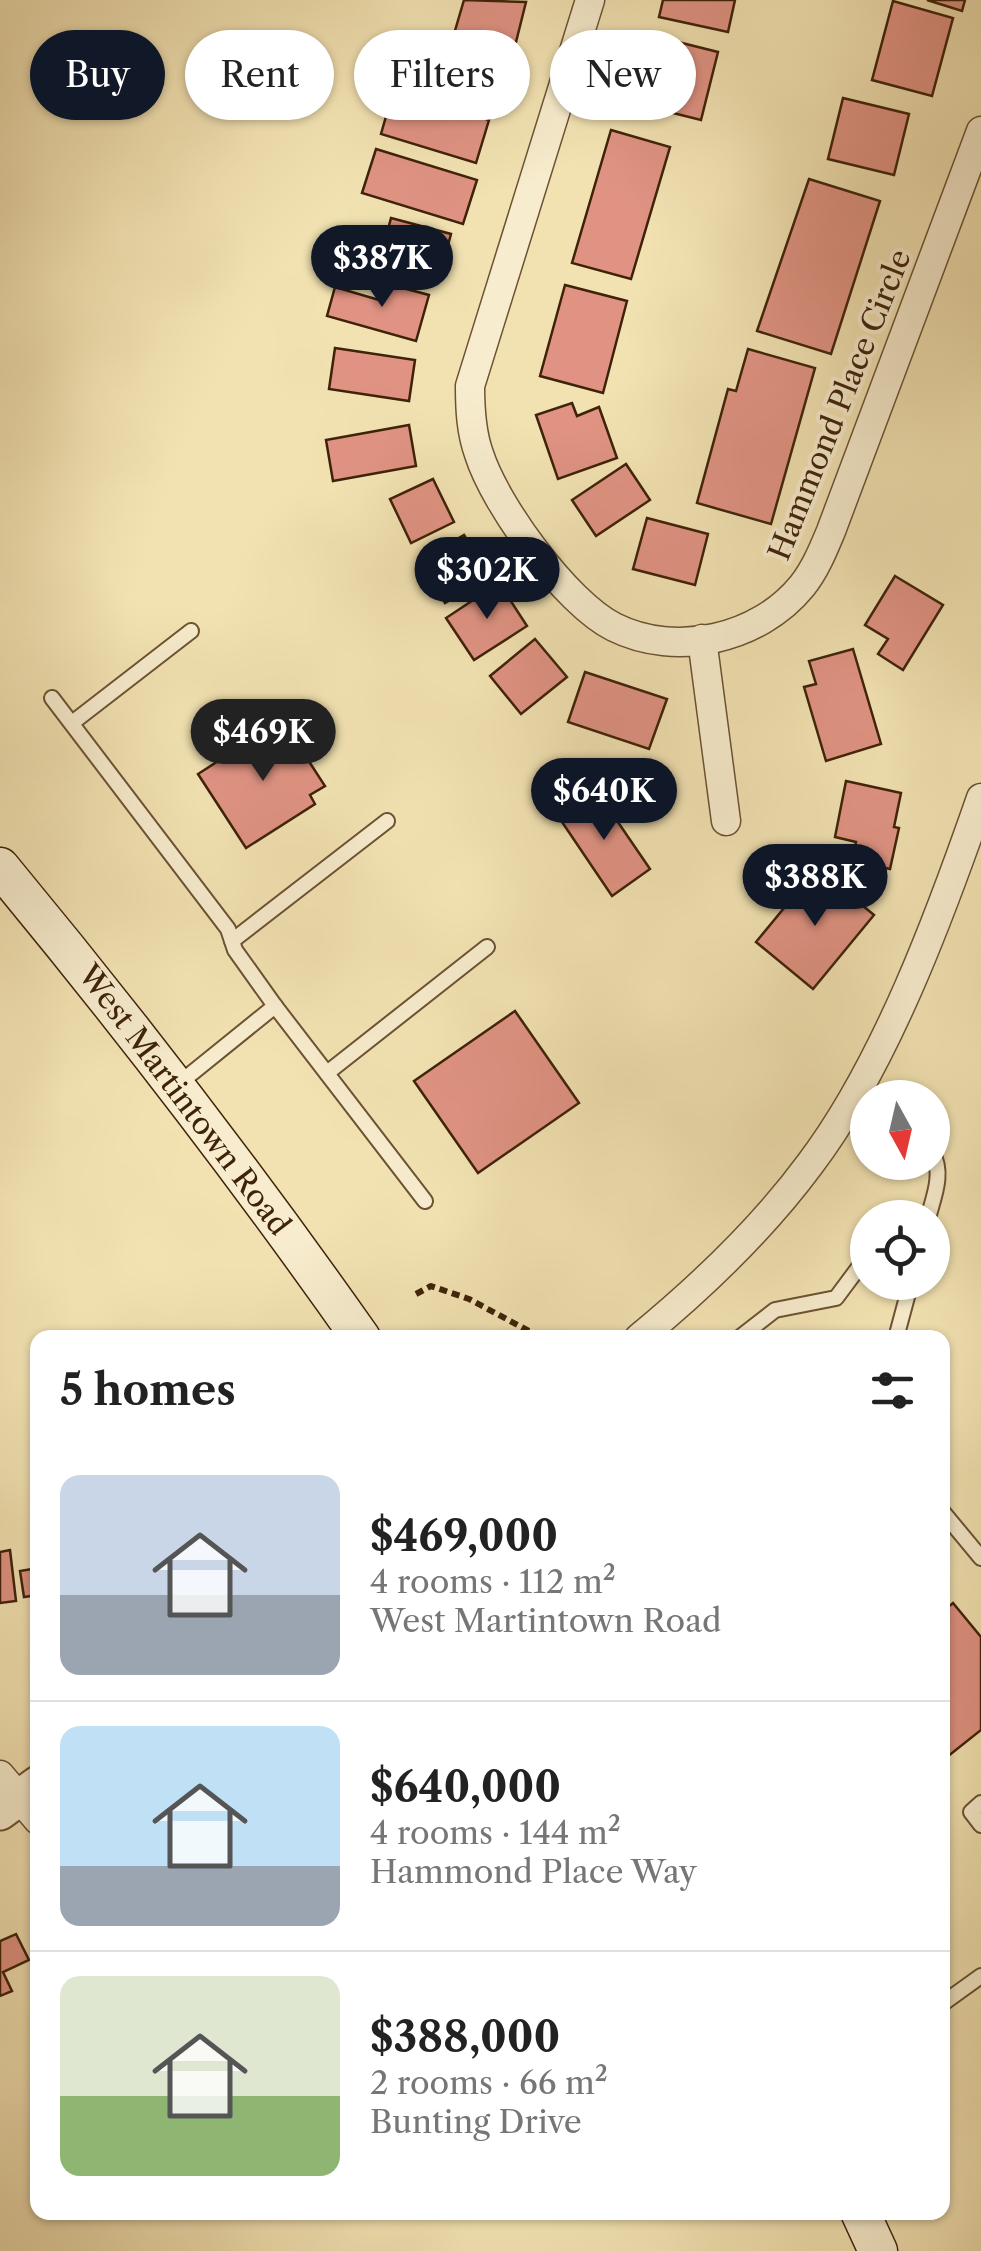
<!DOCTYPE html>
<html lang="en">
<head>
<meta charset="utf-8">
<style>
	:root { --surface:#fff; --page:#f2f2f2; --text:#222; --muted:#767676; --line:#e0e0e0; --accent:#111827 }
	body { margin:0; font-family:"Libre Caslon Text",serif; background:var(--page); color:var(--text); height:100vh; display:flex; flex-direction:column; font-size:38px; white-space:nowrap }
	* { box-sizing:border-box; margin:0 }
	p { font-size:32px; color:var(--muted) }
	.icon { flex:none; width:55px; height:55px; fill:none; stroke:currentColor; stroke-width:2; stroke-linecap:round; stroke-linejoin:round }
	.map { position:relative; flex:1; overflow:hidden }
	.side { position:absolute; left:30px; top:1330px; width:920px; height:890px; display:flex; flex-direction:column; background:var(--surface); border-radius:20px; box-shadow:0 2px 8px #0004 }
	.side>* { flex:none }
	.guide { position:absolute; left:30px; top:30px; width:922px; height:90px; display:flex; gap:20px }
	.needle { width:65px; rotate:172deg }
	.buttons { position:absolute; left:850px; top:1080px; display:grid; gap:20px }
	.buttons a { display:grid; place-items:center; width:100px; height:100px; border-radius:50%; background:var(--surface); box-shadow:0 2px 8px #0004; font-size:50px }
	.price { position:absolute; translate:-50% -85px; padding:0 22px; border-radius:35px; background:var(--accent); color:#fff; font-size:32px; line-height:65px; filter:drop-shadow(0 2px 5px #0008) }
	.price::after { content:''; position:absolute; left:50%; top:60px; width:30px; height:22px; margin-left:-15px; background:inherit; clip-path:polygon(0 0,100% 0,50% 100%) }
	.price.selected { background:#222; color:#fff }
	ul { padding:0; list-style:none }
	li { display:flex; align-items:center; gap:30px; height:250px; padding:0 30px }
	li+li { border-top:2px solid var(--line) }
	li span { display:grid; place-items:center; flex:none; width:280px; height:200px; border-radius:20px; color:#555 }
	li>.icon { margin-inline-start:auto }
	span .icon { width:120px; height:120px; fill:#fffc; stroke-width:1 }
	li b { font-size:42px }
	h2 { display:flex; justify-content:space-between; align-items:center; height:120px; padding:0 30px; font-size:42px }
	.pill { padding:0 35px; border-radius:45px; background:var(--surface); box-shadow:0 2px 8px #0004; font-size:35px; line-height:90px }
	.pill.selected { background:var(--accent); color:#fff }
	.map>svg:first-child { display:block }
</style>
</head>
<body>
<div class="map">
<svg width="981" height="2251" viewBox="0 0 981 2251">
	<rect width="100%" height="100%" fill="#f2e2b2"/>
	<filter id="stains"><feTurbulence type="fractalNoise" baseFrequency=".002" numOctaves="4"/><feColorMatrix values="0 0 0 0 .2 0 0 0 0 .09 0 0 0 0 .02 0 0 0 .5 -.17"/></filter>
	<radialGradient id="worn" r=".72"><stop offset=".6" stop-color="#630" stop-opacity="0"/><stop offset="1" stop-color="#630" stop-opacity=".3"/></radialGradient>
	<g fill="#e09383" stroke="#3e2209" stroke-width="2.5">
		<path d="M464,0L526,2L514,50L454,34Z"/>
		<path d="M663,0H735L728,32L659,17Z"/>
		<path d="M927,0H965L962,11Z"/>
		<path d="M893,1L953,18L932,96L872,80Z"/>
		<path d="M650,35L718,52L701,120L633,103Z"/>
		<path d="M424,36L510,63L495,109L409,82Z"/>
		<path d="M393,92L489,120L476,163L381,134Z"/>
		<path d="M843,98L909,114L894,175L828,159Z"/>
		<path d="M611,130L670,147L631,279L572,263Z"/>
		<path d="M376,149L477,180L463,224L362,193Z"/>
		<path d="M809,179L880,201L831,354L757,331Z"/>
		<path d="M391,218L451,234L438,282L378,267Z"/>
		<path d="M384,283L429,295L416,341L327,316L335,287L379,300Z"/>
		<path d="M565,285L627,301L603,393L540,376Z"/>
		<path d="M335,348L415,360L409,401L329,389Z"/>
		<path d="M748,349L815,368L771,524L697,503L728,389L736,391Z"/>
		<path d="M572,403L577,416L599,407L617,458L558,479L536,415Z"/>
		<path d="M409,425L416,466L333,481L326,440Z"/>
		<path d="M626,464L650,500L596,536L572,500Z"/>
		<path d="M433,479L454,522L411,543L390,499Z"/>
		<path d="M647,518L708,534L695,585L633,569Z"/>
		<path d="M464,535L489,577L445,603L420,561Z"/>
		<path d="M895,576L943,605L903,670L878,654L888,639L865,625Z"/>
		<path d="M499,583L527,626L474,660L446,618Z"/>
		<path d="M535,639L567,677L521,714L490,676Z"/>
		<path d="M853,649L881,744L826,761L804,687L816,684L809,661Z"/>
		<path d="M585,672L667,699L649,749L568,722Z"/>
		<path d="M282,720L325,786L310,795L315,804L246,848L198,774Z"/>
		<path d="M846,781L901,793L894,827L899,828L890,869L852,861L856,842L835,837Z"/>
		<path d="M596,790L650,869L612,896L558,816Z"/>
		<path d="M817,868L874,915L813,989L756,942Z"/>
		<path d="M515,1011L579,1103L478,1173L414,1081Z"/>
		<path d="M10,1550L16,1601L0,1603V1552Z"/>
		<path d="M38,1568V1595L24,1597L20,1571Z"/>
		<path d="M953,1603L981,1637V1730L942,1761V1612Z"/>
		<path d="M16,1934L29,1960L3,1972L12,1991L0,1996V1941Z"/>
	</g>
	<g fill="none" stroke-linecap="round" stroke-linejoin="round">
		<defs>
			<g id="service">
				<path d="M52,698L228,929L235,950L275,1006L425,1201"/>
				<path d="M72,723L191,631"/>
				<path d="M232,941L387,821"/>
				<path d="M327,1073L487,947"/>
				<path d="M176,1086L275,1006"/>
				<path d="M928,1218C934,1196 944,1173 932,1152"/>
				<path d="M739,1338L775,1310L836,1298L868,1255"/>
				<path d="M896,1338L911,1282"/>
				<path d="M942,1511L981,1558"/>
				<path d="M981,1803L971,1812L981,1825"/>
				<path d="M942,2004L981,1976"/>
			</g>
			<g id="minor">
				<path d="M590,0L470,386C470,409 471,432 479,454C495,505 566,603 614,627C676,658 759,639 802,586C815,570 823,550 831,531L981,131"/>
				<path d="M702,639L726,821"/>
				<path d="M639,1338C701,1287 762,1229 810,1164C885,1065 940,916 981,798"/>
				<path d="M0,1775L38,1820"/>
			</g>
			<path id="tertiary" d="M0,1812L38,1784"/>
			<g id="secondary">
				<path d="M0,867C126,1019 247,1176 361,1338"/>
				<path d="M860,2212L878,2251"/>
			</g>
		</defs>
		<use href="#service" stroke="#6b5233" stroke-width="18"/>
		<use href="#minor" stroke="#6b5233" stroke-width="31"/>
		<use href="#tertiary" stroke="#6b5233" stroke-width="39"/>
		<use href="#secondary" stroke="#3e2209" stroke-width="41"/>
		<path stroke="#3e2209" stroke-width="6" stroke-dasharray="8 5" stroke-linecap="butt" d="M416,1294L431,1286L469,1299L542,1338"/>
		<use href="#service" stroke="#f7eccd" stroke-width="14"/>
		<use href="#minor" stroke="#f7eccd" stroke-width="28"/>
		<use href="#tertiary" stroke="#f7eccd" stroke-width="35"/>
		<use href="#secondary" stroke="#f7eccd" stroke-width="38"/>
	</g>
	<g text-anchor="middle" stroke-width="8" stroke-linejoin="round" paint-order="stroke">
		<g font-size="30" fill="#3e2209" stroke="#f7eccd">
			<text transform="translate(840 405) rotate(-68)" y="10">Hammond Place Circle</text>
			<text transform="translate(184 1100) rotate(53)" y="10">West Martintown Road</text>
		</g>
	</g>
	<rect width="100%" height="100%" filter="url(#stains)"/>
	<rect width="100%" height="100%" fill="url(#worn)"/>
</svg>
<div class="buttons">
<a><svg class="needle" viewBox="-14 -14 28 28"><path d="M0-13l5 13h-10z" fill="#e53935"/><path d="M0 13l5-13h-10z" fill="#767676"/></svg></a>
<a><svg class="icon" aria-label="locate" viewBox="0 0 24 24"><circle cx="12" cy="12" r="6"/><path d="M12 2v4M12 18v4M2 12h4M18 12h4"/></svg></a>
</div>
<b class="price" style="left:382px;top:310px">$387K</b>
<b class="price" style="left:487px;top:622px">$302K</b>
<b class="price selected" style="left:263px;top:784px">$469K</b>
<b class="price" style="left:604px;top:843px">$640K</b>
<b class="price" style="left:815px;top:929px">$388K</b>
<div class="guide">
<a class="pill selected">Buy</a>
<a class="pill">Rent</a>
<a class="pill">Filters</a>
<a class="pill">New</a>
</div>
<section class="side">
<h2>5 homes<svg class="icon" aria-label="filters" viewBox="0 0 24 24"><path d="M4 7h16M4 17h16"/><circle cx="9" cy="7" r="2"/><circle cx="15" cy="17" r="2"/></svg></h2>
<ul>
<li><span style="background:linear-gradient(#c9d6e8 60%,#9aa5b1 0)"><svg class="icon" aria-label="home" viewBox="0 0 24 24"><path d="M3 11l9-7 9 7M6 9v11h12V9"/></svg></span><div><b>$469,000</b><p>4 rooms · 112 m²</p><p>West Martintown Road</p></div></li>
<li><span style="background:linear-gradient(#bfe0f5 70%,#9aa5b1 0)"><svg class="icon" aria-label="home" viewBox="0 0 24 24"><path d="M3 11l9-7 9 7M6 9v11h12V9"/></svg></span><div><b>$640,000</b><p>4 rooms · 144 m²</p><p>Hammond Place Way</p></div></li>
<li><span style="background:linear-gradient(#dfe7d0 60%,#8fb573 0)"><svg class="icon" aria-label="home" viewBox="0 0 24 24"><path d="M3 11l9-7 9 7M6 9v11h12V9"/></svg></span><div><b>$388,000</b><p>2 rooms · 66 m²</p><p>Bunting Drive</p></div></li>
</ul>
</section>
</div>
</body>
</html>
